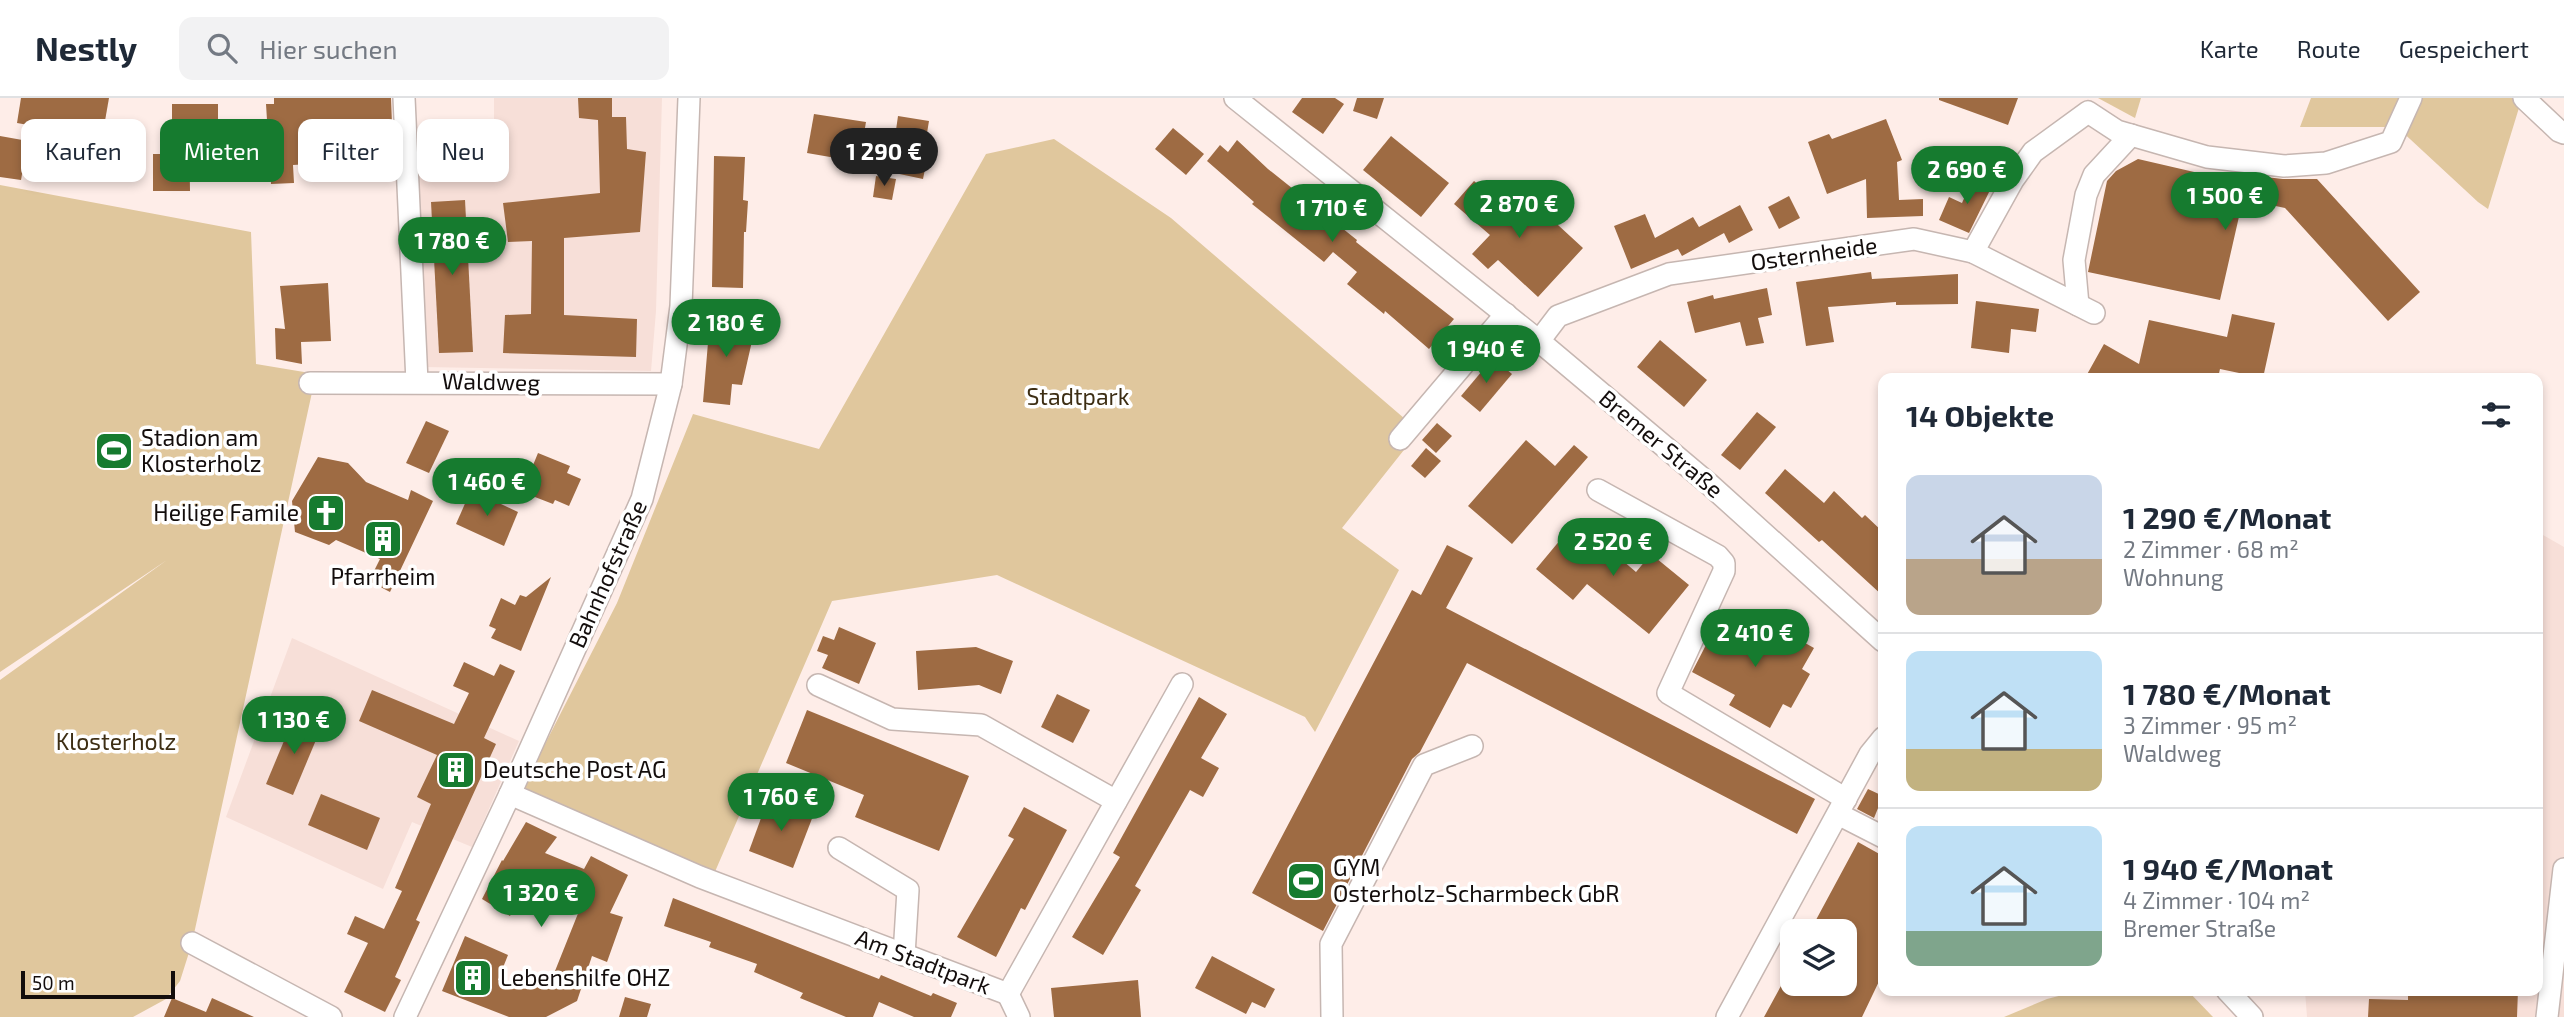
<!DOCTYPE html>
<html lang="de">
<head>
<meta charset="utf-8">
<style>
	:root { --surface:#fff; --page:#f2f2f3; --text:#1f2937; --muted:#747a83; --line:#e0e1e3; --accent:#167b2f }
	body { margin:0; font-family:"Exo 2",sans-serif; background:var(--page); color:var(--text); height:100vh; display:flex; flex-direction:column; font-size:26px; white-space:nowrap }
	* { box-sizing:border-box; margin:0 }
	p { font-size:23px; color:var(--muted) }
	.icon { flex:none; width:38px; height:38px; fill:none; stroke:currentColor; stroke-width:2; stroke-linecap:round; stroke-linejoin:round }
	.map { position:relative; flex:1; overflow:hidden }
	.details { position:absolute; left:1878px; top:275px; width:665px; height:623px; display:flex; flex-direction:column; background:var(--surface); border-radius:14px; box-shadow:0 4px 10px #0003 }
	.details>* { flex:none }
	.hud { position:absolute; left:21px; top:21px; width:665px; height:63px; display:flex; gap:14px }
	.controls { position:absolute; left:1780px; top:821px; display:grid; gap:14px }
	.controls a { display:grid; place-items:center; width:77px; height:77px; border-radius:14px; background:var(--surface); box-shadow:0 4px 10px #0003; font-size:35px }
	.scale { position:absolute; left:21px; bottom:18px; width:154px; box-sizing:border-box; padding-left:7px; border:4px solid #130d0c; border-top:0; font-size:19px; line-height:24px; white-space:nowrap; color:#130d0c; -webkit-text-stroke:5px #fff; paint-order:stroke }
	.price { position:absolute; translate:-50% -60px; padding:0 16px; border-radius:24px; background:var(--accent); color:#fff; font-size:23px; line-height:46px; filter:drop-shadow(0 2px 4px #0008) }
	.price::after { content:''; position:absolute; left:50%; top:42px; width:21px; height:16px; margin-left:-10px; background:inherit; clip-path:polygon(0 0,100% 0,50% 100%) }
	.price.on { background:#222; color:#fff }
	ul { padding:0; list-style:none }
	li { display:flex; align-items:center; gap:21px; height:175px; padding:0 28px }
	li+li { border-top:2px solid var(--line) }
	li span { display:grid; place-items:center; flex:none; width:196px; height:140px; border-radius:14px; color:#555 }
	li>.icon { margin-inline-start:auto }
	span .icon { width:84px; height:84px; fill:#fffc; stroke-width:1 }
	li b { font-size:30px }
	h2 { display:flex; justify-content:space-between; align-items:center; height:84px; padding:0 28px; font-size:30px }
	.tag { padding:0 24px; border-radius:14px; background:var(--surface); box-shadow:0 4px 10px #0003; font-size:24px; line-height:63px }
	.tag.on { background:var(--accent); color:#fff }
	header { display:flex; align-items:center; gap:42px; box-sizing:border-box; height:98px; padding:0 35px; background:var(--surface); border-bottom:2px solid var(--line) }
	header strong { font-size:33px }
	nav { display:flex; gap:38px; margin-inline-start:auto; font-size:24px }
	.search { width:490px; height:63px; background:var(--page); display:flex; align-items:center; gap:18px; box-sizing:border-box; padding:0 24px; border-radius:14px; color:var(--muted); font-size:26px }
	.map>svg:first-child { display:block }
</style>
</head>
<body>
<header>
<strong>Nestly</strong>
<div class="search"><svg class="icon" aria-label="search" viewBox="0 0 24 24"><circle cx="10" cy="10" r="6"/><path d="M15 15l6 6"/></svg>Hier suchen</div>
<nav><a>Karte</a><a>Route</a><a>Gespeichert</a></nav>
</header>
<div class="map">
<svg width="2564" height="919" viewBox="0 0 2564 919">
	<rect width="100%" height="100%" fill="#feede8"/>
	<g fill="#f7dfd8">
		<path d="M494,0H662L656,213L651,273L423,269L415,40L494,38Z"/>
		<path d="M2538,434L2564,449V919H2307L2305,893L2538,892Z"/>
		<path d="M292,540L519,643L472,749L412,724L383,791L226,719Z"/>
	</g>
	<g fill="#e0c79d">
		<path d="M2098,0H2141L2135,20Z"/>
		<path d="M2311,0H2522L2488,111L2478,104L2397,29H2300Z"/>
		<path d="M1054,41L1171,120L1419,333L1342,430L1399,472L1315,634L1305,619L997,477L832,503L714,776L521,693L617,505L693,316L819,351L986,56Z"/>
		<path d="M0,87L251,134L256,266L316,276L192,845L180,883L166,901L133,919H0V582L167,462L0,574Z"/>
		<path d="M2082,892L2188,893L2213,919H2004L2047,901Z"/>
	</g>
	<g fill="#9e6b43">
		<path d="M21,0H109L102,40L17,25Z"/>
		<path d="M274,0H391L394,77L357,79L356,63L293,67L294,85L271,86L266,6H274Z"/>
		<path d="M578,0H612V19H626L627,51L646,54L640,134L564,140V217L637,221L636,259L503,255L505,217L531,216L532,143L508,144L503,105L600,95L598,22L579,20Z"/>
		<path d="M1302,0H1335L1344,6L1323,36L1292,14Z"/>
		<path d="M1357,0H1384L1377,21L1353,13Z"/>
		<path d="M1939,0H2018L2008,27L1939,2Z"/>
		<path d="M172,6H218V33H189L190,93H153V56H172Z"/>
		<path d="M814,16L866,24L859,64L807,55Z"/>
		<path d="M898,18L929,23L922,65L926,66L923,81L890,74Z"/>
		<path d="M1886,21L1902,62L1897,64L1899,102L1923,101V118L1867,120L1866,81L1827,96L1808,44L1829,36L1832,41Z"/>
		<path d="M1173,30L1204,56L1186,77L1155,51Z"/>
		<path d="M0,38L28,43L21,82L0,79Z"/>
		<path d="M1391,38L1449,85L1421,119L1363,72Z"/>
		<path d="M1237,42L1268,71L1357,142L1356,144L1454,221L1429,251L1385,213L1384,216L1347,186L1357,174L1333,154L1324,164L1252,106L1254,104L1207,63L1220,47L1228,54Z"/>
		<path d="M714,58L745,59L743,102L748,103L746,134H744L743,190L712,189Z"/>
		<path d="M2138,61L2246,86L2248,77L2283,81H2317L2420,194L2388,223L2285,110L2243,101L2220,202L2088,174L2107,83L2116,73Z"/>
		<path d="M876,78L896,81L892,102L873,99Z"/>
		<path d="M1974,78L1993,86L1969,135L1939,122L1949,99L1962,105Z"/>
		<path d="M1474,83L1518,120L1533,104L1583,150L1538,199L1498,162L1488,171L1472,156L1490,137L1454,106Z"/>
		<path d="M1789,98L1800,120L1779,131L1768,109Z"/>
		<path d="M465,102L473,254L439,255L431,104Z"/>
		<path d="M1740,107L1753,132L1729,145L1724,135L1682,158L1678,151L1631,171L1614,128L1645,116L1655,140L1693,119L1699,129Z"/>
		<path d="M1871,174L1872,181L1958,176V206L1896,207V204L1828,209L1834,244L1806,248L1796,184Z"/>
		<path d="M328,185L331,243L301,244L302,266L276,261L275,230L285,231L280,188Z"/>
		<path d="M1767,190L1772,217L1758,220L1764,245L1746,248L1740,224L1695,235L1687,204L1713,197L1714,201Z"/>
		<path d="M1976,203L2039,211L2036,234L2011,231L2009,255L1971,250Z"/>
		<path d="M2232,216L2275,225L2263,280L2220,271L2218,280H2085L2104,246L2139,266L2149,222L2227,239Z"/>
		<path d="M710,221L737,224L755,230L742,287L732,286L730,307L703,304Z"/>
		<path d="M1660,242L1707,282L1684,309L1637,269Z"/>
		<path d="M1493,260L1512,276L1480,314L1461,298Z"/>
		<path d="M1757,314L1776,329L1740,372L1721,357Z"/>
		<path d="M426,323L449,333L429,375L406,365Z"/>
		<path d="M1437,325L1452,338L1436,355L1422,342Z"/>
		<path d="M1526,342L1555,368L1574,347L1588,359L1512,446L1468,408Z"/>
		<path d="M1426,350L1441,363L1425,380L1411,368Z"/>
		<path d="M538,355L570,368L567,375L581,381L569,408L555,402L553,406L522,394Z"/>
		<path d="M318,359L348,365L366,384L408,402L411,392L433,403L390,494L369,483L380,461L336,442L329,447L295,434L292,403Z"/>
		<path d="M1785,371L1824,405L1834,393L1862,420L1865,417L1883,434V498L1822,442L1819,444L1765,395Z"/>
		<path d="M471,392L518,414L504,448L456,426Z"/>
		<path d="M1576,423L1636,474L1651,456L1689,487L1649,536L1587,486L1573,502L1536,471Z"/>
		<path d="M1447,447L1473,460L1446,510L1815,701L1797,736L1467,565L1420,654L1412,661L1323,833L1252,795L1412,492L1421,497Z"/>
		<path d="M551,479L521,553L491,540L496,531L489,528L501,500L515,507L520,497L526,499Z"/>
		<path d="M1721,518L1765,541L1773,527L1814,550L1802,571L1810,576L1791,610L1783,606L1770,630L1729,607L1735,597L1692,574Z"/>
		<path d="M839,529L876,545L859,586L822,570L828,557L817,553L823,538L834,542Z"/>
		<path d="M976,549L1013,563L1001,596L979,587L918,592L916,553Z"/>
		<path d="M464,564L494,578L500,566L515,573L484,640L496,646L416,822L420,824L395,879L401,882L385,914L344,894L368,845L347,836L355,818L384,831L402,793L395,790L431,706L417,699L437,657L359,623L372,592L454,626L469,595L453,588Z"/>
		<path d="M1057,596L1090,612L1073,645L1041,629Z"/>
		<path d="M1199,599L1227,616L1201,660L1219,670L1203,699L1190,692L1135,788L1141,792L1103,857L1072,839L1120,759L1113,755Z"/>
		<path d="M807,612L969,678L939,753L855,719L864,697L786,665Z"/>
		<path d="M294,619L321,630L293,697L266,686Z"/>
		<path d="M1868,691L1883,698L1874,720L1857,711Z"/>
		<path d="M321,696L380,720L367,752L308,727Z"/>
		<path d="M768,701L813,718L793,770L749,753Z"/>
		<path d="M1024,709L1067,732L1025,812L1021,810L996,859L957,839L1014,741L1008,738Z"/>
		<path d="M526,724L557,739L545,755L584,771L591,758L628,777L610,815L623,819L607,864L592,858L577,903L546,919H509L442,893L465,838L508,857L498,882L532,890L553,878L581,808L526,787L510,818L482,801L502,762L503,763Z"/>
		<path d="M1858,744L1883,758V875L1862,919H1764L1782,886H1844V833H1810Z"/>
		<path d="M673,800L879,881L881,877L931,898L933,895L957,905L951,919H914L879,904L873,919H846L800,900L803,895L754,874L757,866L709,849L711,844L664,828Z"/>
		<path d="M1212,858L1275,891L1265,910L1252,904L1246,916L1195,890Z"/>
		<path d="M1138,882L1141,919H1054L1051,890Z"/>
		<path d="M2408,892H2518L2517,919H2368L2369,901L2408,902Z"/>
		<path d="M625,899L651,906L647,919H619Z"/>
		<path d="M172,900L206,914L212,900L254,919H164Z"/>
	</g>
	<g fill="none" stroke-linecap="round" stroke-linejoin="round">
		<defs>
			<g id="minor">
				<path d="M404,0L417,284"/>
				<path d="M1235,0L1539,243L1709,386L1883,543"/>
				<path d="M2524,0L2559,33L2564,35"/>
				<path d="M1973,154L2013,82L2033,54L2088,14L2117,33L2207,59L2284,68L2326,65L2391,44L2411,0"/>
				<path d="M2078,207L2074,162L2086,97L2094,77L2131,37"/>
				<path d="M1539,243L1558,218L1669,176L1914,141L1973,154L2094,215"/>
				<path d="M310,285L671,286"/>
				<path d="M1400,341L1506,216"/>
				<path d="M1598,392L1718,458L1724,465V473L1668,595L1846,701"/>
				<path d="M818,587L892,621L981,627L1116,703"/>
				<path d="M510,696L700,779L1008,896L1182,586"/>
				<path d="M1838,716L1883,739"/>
				<path d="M839,750L908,792L904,857"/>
				<path d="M192,845L331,919"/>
				<path d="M2227,892L2252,919"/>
				<path d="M1008,896L1019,919"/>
				<path d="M405,919L510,696L642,401L671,286L681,208L689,0"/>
				<path d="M1332,919L1331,846L1424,667L1472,648"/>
				<path d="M1727,919L1870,656L1883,640"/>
				<path d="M2547,919L2564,771"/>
			</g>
		</defs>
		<use href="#minor" stroke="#c6b6b1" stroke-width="24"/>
		<use href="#minor" stroke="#fff" stroke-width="21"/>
	</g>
	<defs>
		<symbol id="stadium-square" viewBox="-11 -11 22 22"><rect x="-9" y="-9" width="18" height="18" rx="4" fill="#167b2f" stroke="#fff"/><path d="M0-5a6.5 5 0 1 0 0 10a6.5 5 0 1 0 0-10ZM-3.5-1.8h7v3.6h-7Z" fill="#fff"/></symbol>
		<symbol id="church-square" viewBox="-11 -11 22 22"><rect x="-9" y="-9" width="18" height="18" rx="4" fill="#167b2f" stroke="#fff"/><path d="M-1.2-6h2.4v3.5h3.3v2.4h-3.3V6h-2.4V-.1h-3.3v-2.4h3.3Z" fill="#fff"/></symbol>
		<symbol id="building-square" viewBox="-11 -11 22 22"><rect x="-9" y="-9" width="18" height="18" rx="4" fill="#167b2f" stroke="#fff"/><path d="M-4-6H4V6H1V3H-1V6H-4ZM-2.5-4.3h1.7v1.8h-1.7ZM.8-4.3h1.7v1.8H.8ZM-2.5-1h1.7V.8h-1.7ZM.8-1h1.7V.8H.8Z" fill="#fff"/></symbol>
	</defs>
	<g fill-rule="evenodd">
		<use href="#stadium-square" x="92" y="331" width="44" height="44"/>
		<use href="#church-square" x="304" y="393" width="44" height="44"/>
		<use href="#building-square" x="361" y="419" width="44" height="44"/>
		<use href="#building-square" x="434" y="650" width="44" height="44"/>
		<use href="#stadium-square" x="1284" y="761" width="44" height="44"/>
		<use href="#building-square" x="451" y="858" width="44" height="44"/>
	</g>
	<g text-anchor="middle" stroke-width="7" stroke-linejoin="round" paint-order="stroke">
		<g font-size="23" fill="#130d0c" stroke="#fff">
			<text transform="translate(1814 156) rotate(-8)" y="8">Osternheide</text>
			<text transform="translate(491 284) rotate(1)" y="8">Waldweg</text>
			<text transform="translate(1661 346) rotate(40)" y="8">Bremer Straße</text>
			<text transform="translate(608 476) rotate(-66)" y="8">Bahnhofstraße</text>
			<text transform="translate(923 864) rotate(21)" y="8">Am Stadtpark</text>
		</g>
		<g font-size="23" fill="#3d2e14" stroke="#fff">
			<text x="1078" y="307">Stadtpark</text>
			<text x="116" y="652">Klosterholz</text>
		</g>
		<g font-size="23" fill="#130d0c" stroke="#fff" text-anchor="start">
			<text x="141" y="348">Stadion am<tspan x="141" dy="26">Klosterholz</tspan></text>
			<text x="299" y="423" text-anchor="end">Heilige Famile</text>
			<text x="383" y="487" text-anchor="middle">Pfarrheim</text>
			<text x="483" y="680">Deutsche Post AG</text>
			<text x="1333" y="778">GYM<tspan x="1333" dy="26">Osterholz-Scharmbeck GbR</tspan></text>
			<text x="500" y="888">Lebenshilfe OHZ</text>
		</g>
	</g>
</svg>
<div class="controls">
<a><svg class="icon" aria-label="layers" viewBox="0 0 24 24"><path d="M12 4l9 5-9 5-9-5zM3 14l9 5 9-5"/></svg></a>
</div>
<div class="scale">50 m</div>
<b class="price on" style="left:884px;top:90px">1 290 €</b>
<b class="price" style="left:1967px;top:108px">2 690 €</b>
<b class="price" style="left:2225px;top:134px">1 500 €</b>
<b class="price" style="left:1519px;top:142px">2 870 €</b>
<b class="price" style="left:1332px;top:146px">1 710 €</b>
<b class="price" style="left:452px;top:179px">1 780 €</b>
<b class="price" style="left:726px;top:261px">2 180 €</b>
<b class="price" style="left:1486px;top:287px">1 940 €</b>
<b class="price" style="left:487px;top:420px">1 460 €</b>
<b class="price" style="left:1613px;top:480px">2 520 €</b>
<b class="price" style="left:1755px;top:571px">2 410 €</b>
<b class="price" style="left:294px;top:658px">1 130 €</b>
<b class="price" style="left:781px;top:735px">1 760 €</b>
<b class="price" style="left:541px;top:831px">1 320 €</b>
<div class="hud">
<a class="tag">Kaufen</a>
<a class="tag on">Mieten</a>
<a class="tag">Filter</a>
<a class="tag">Neu</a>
</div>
<section class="details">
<h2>14 Objekte<svg class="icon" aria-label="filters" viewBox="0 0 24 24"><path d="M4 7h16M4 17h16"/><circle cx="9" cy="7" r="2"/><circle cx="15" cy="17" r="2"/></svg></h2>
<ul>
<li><span style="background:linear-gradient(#c9d6e8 60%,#b9a48a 0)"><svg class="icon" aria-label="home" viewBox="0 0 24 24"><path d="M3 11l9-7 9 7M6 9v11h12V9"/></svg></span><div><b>1 290 €/Monat</b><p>2 Zimmer · 68 m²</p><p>Wohnung</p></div></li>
<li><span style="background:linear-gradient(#bfe0f5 70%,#c2b280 0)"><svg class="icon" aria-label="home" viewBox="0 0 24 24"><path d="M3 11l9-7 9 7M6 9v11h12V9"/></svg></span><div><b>1 780 €/Monat</b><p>3 Zimmer · 95 m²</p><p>Waldweg</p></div></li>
<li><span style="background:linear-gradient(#bfe0f5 75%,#7fa58c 0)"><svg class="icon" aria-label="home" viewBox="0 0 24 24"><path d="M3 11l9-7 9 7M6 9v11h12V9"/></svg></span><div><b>1 940 €/Monat</b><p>4 Zimmer · 104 m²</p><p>Bremer Straße</p></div></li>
</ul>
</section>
</div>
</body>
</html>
